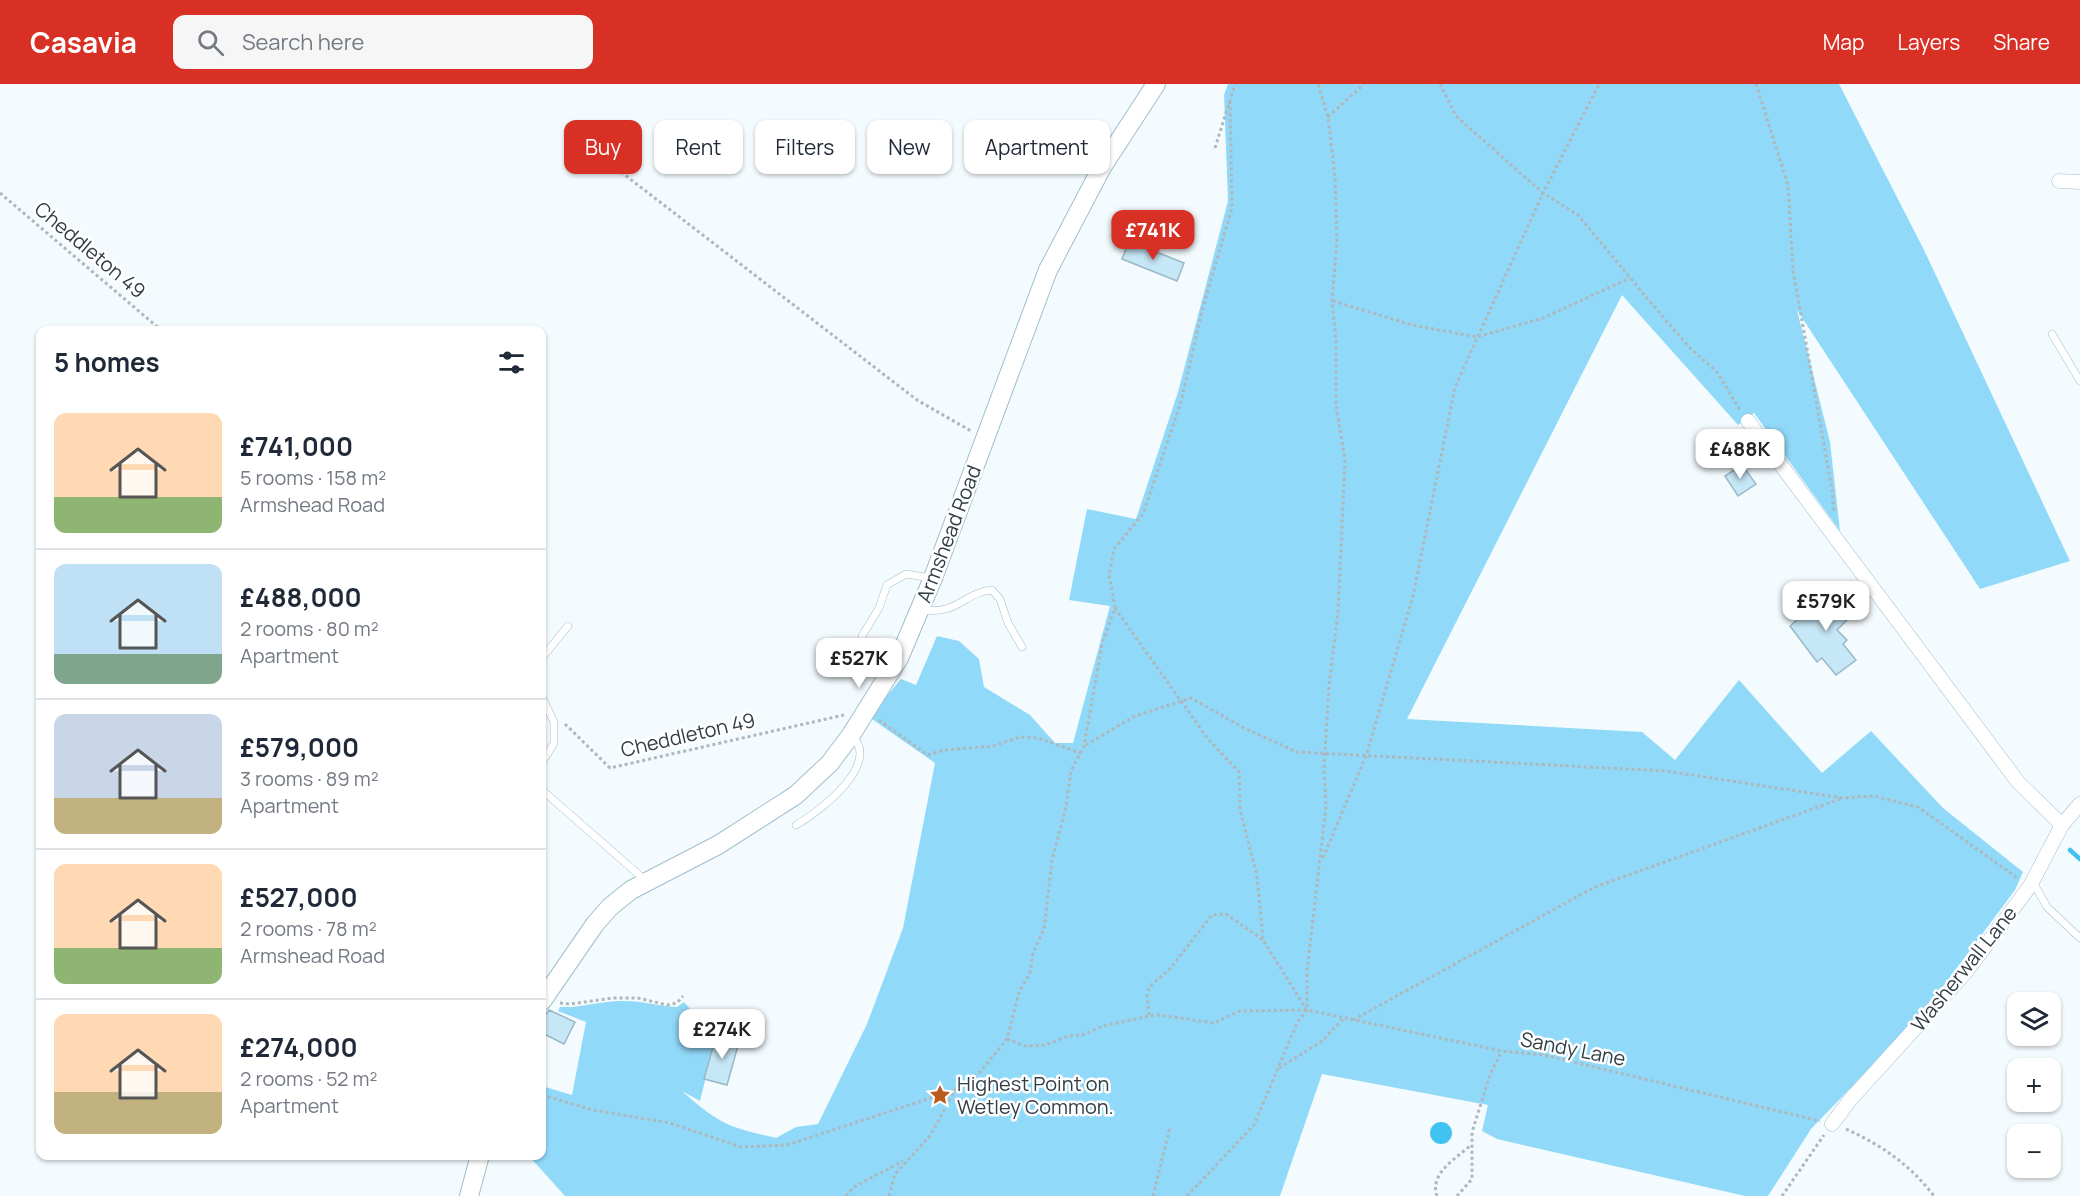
<!DOCTYPE html>
<html lang="en">
<head>
<meta charset="utf-8">
<style>
	:root { --surface:#fff; --page:#f6f6f7; --text:#1f2937; --muted:#747a83; --line:#e0e1e3; --accent:#d93025 }
	body { margin:0; font-family:Manrope,sans-serif; background:var(--page); color:var(--text); height:100vh; display:flex; flex-direction:column; font-size:22px; white-space:nowrap }
	* { box-sizing:border-box; margin:0 }
	p { font-size:20px; color:var(--muted) }
	.icon { flex:none; width:33px; height:33px; fill:none; stroke:currentColor; stroke-width:2; stroke-linecap:round; stroke-linejoin:round }
	.map { position:relative; flex:1; overflow:hidden }
	.sheet { position:absolute; left:36px; top:242px; width:510px; height:834px; display:flex; flex-direction:column; background:var(--surface); border-radius:12px; box-shadow:0 2px 4px #0004 }
	.sheet>* { flex:none }
	.banner { position:absolute; left:564px; top:36px; width:570px; height:54px; display:flex; gap:12px }
	.controls { position:absolute; left:2007px; top:908px; display:grid; gap:12px }
	.controls a { display:grid; place-items:center; width:54px; height:54px; border-radius:12px; background:var(--surface); box-shadow:0 2px 4px #0004; font-size:30px }
	.price { position:absolute; translate:-50% -51px; padding:0 14px; border-radius:12px; background:#fff; color:#222; font-size:20px; line-height:39px; filter:drop-shadow(0 2px 3px #0008) }
	.price::after { content:''; position:absolute; left:50%; top:36px; width:18px; height:14px; margin-left:-9px; background:inherit; clip-path:polygon(0 0,100% 0,50% 100%) }
	.price.selected { background:var(--accent); color:#fff }
	ul { padding:0; list-style:none }
	li { display:flex; align-items:center; gap:18px; height:150px; padding:0 18px }
	li+li { border-top:2px solid var(--line) }
	li span { display:grid; place-items:center; flex:none; width:168px; height:120px; border-radius:12px; color:#555 }
	li>.icon { margin-inline-start:auto }
	span .icon { width:72px; height:72px; fill:#fffc; stroke-width:1 }
	li b { font-size:26px }
	h2 { display:flex; justify-content:space-between; align-items:center; height:72px; padding:0 18px; font-size:26px }
	.tag { padding:0 21px; border-radius:12px; background:var(--surface); box-shadow:0 2px 4px #0004; font-size:21px; line-height:54px }
	.tag.selected { background:var(--accent); color:#fff }
	header { display:flex; align-items:center; gap:36px; box-sizing:border-box; height:84px; padding:0 30px; background:var(--accent); color:#fff }
	header strong { font-size:28px }
	nav { display:flex; gap:33px; margin-inline-start:auto; font-size:21px }
	.search { width:420px; height:54px; background:var(--page); display:flex; align-items:center; gap:15px; box-sizing:border-box; padding:0 21px; border-radius:12px; color:var(--muted); font-size:22px }
	.map>svg:first-child { display:block }
</style>
</head>
<body>
<header>
<strong>Casavia</strong>
<div class="search"><svg class="icon" aria-label="search" viewBox="0 0 24 24"><circle cx="10" cy="10" r="6"/><path d="M15 15l6 6"/></svg>Search here</div>
<nav><a>Map</a><a>Layers</a><a>Share</a></nav>
</header>
<div class="map">
<svg width="2080" height="1112" viewBox="0 0 2080 1112">
	<rect width="100%" height="100%" fill="#f4fbfe"/>
	<path fill="#91d9f9" d="M1228,0H1839L1924,166L2070,477L1980,505L1797,226L1830,358L1840,447L1754,329L1738,341L1622,211L1407,635L1642,648L1675,676L1739,596L1822,689L1871,647L1943,724L2023,788L2015,806L1948,896L1893,960L1811,1045L1768,1112H1745L1497,1055L1482,1047L1488,1021L1322,990L1280,1112H565L528,1071H542V1002L572,1011L586,938L558,927L560,923C582,924 603,916 625,917C642,917 659,922 677,923L684,918L692,927L722,945L721,953L716,952L700,1017L682,1007C719,1040 728,1043 776,1054L796,1043L818,1040L867,940L903,844L935,679L869,633L901,595L916,601L937,552L959,557L979,575L984,603L1030,631L1055,659H1073L1110,522L1069,516L1087,425L1136,435L1178,308L1228,117L1224,11Z"/>
	<circle fill="#42c2f2" cx="1441" cy="1049" r="11"/>
	<g fill="none" stroke-linecap="round" stroke-linejoin="round">
		<path stroke="#42c2f2" stroke-width="4.5" d="M2070,766L2080,775"/>
	</g>
	<g fill="#c6e7f6" stroke="#99b8c7" stroke-width="1.5">
		<path d="M1129,157L1184,179L1177,197L1122,175Z"/>
		<path d="M1742,381L1756,400L1738,412L1725,392Z"/>
		<path d="M1832,506L1851,526L1848,529L1851,532L1837,546L1847,556L1843,560L1856,576L1836,591L1822,574L1817,578L1790,542Z"/>
		<path d="M549,926L575,938L564,960L542,949V936Z"/>
		<path d="M716,952L739,958L727,1001L704,995Z"/>
	</g>
	<g fill="none" stroke-linecap="round" stroke-linejoin="round">
		<defs>
			<g id="lane">
				<path d="M2052,250L2080,297"/>
				<path d="M920,525C957,533 964,508 992,506L1000,515L1008,539L1022,563"/>
				<path d="M862,552L879,524L887,501L906,490L931,494"/>
				<path d="M542,574L568,542"/>
				<path d="M542,613L554,638V659L542,679"/>
				<path d="M542,706L645,796"/>
				<path d="M796,741C819,728 882,680 852,652"/>
				<path d="M2033,798L2047,823L2080,854"/>
			</g>
			<g id="street">
				<path d="M2059,97L2080,98"/>
				<path d="M1748,337L2018,698L2062,741"/>
				<path d="M1832,1040L1850,1016L1966,888L2030,802L2062,741L2080,720"/>
			</g>
			<g id="secondary">
				<path d="M542,917L595,840L610,823L631,806L718,761L796,711L830,679L851,651L899,574L933,494L1048,186L1102,83L1156,0"/>
				<path d="M469,1112L480,1071"/>
			</g>
		</defs>
		<use href="#lane" stroke="#9fbfcd" stroke-width="8"/>
		<use href="#street" stroke="#9fbfcd" stroke-width="15"/>
		<use href="#secondary" stroke="#9fbfcd" stroke-width="20"/>
		<g stroke="#aeb7bb" stroke-width="3" stroke-dasharray="3 3" stroke-linecap="butt">
			<path d="M1440,0L1456,32L1543,109L1578,131L1651,219L1690,264L1717,288L1740,326"/>
			<path d="M1756,0L1788,101L1793,186L1832,406L1834,428"/>
			<path d="M1328,33L1364,0"/>
			<path d="M1215,64L1235,0"/>
			<path d="M621,88L917,316L971,347"/>
			<path d="M0,109L161,246"/>
			<path d="M1333,217L1412,241L1477,253L1543,234L1630,194"/>
			<path d="M1115,524L1208,655L1239,688L1240,725L1257,792L1263,856L1306,925"/>
			<path d="M879,636L928,671L944,666L994,662L1020,653L1038,654L1080,669"/>
			<path d="M565,640L610,684L844,631"/>
			<path d="M1086,661L1135,632L1191,614L1244,644L1297,668L1666,687L1843,714L1874,712L1918,723L2019,795"/>
			<path d="M1323,774L1366,672L1413,512L1455,303L1543,109L1599,0"/>
			<path d="M560,919L570,920L613,914H638L667,921L677,919L683,912"/>
			<path d="M1149,931L1147,909L1150,902L1169,886L1212,831L1226,830L1263,856"/>
			<path d="M1353,936L1595,803L1843,714"/>
			<path d="M1007,955L1025,962L1046,961L1068,952L1082,951L1103,942L1149,932L1159,931L1214,939L1240,927L1307,926L1502,967L1544,971L1820,1037"/>
			<path d="M1279,984L1322,957L1343,935"/>
			<path d="M542,1011L593,1026L670,1039L741,1063L787,1061L955,1006"/>
			<path d="M1846,1045C1883,1062 1909,1080 1934,1112"/>
			<path d="M846,1112L854,1103L903,1077"/>
			<path d="M889,1112L895,1090L930,1052L955,1006L980,988L1007,955L1019,908L1030,889L1033,869L1044,845L1052,776L1066,723L1071,687L1084,662L1102,560L1115,523L1109,491L1114,465L1143,430L1181,318L1203,223L1232,124L1230,17"/>
			<path d="M1153,1112L1170,1043"/>
			<path d="M1187,1112L1254,1041L1297,939L1307,926V887L1326,723L1324,684L1329,602L1338,529L1345,376L1336,321V256L1332,217L1337,156L1335,93L1328,33L1318,0"/>
			<path d="M1437,1112C1429,1090 1456,1074 1470,1062"/>
			<path d="M1457,1112L1472,1095V1048L1491,988L1502,967"/>
			<path d="M1782,1112L1824,1051"/>
		</g>
		<use href="#lane" stroke="#fff" stroke-width="7"/>
		<use href="#street" stroke="#fff" stroke-width="14"/>
		<use href="#secondary" stroke="#fff" stroke-width="18"/>
	</g>
	<defs>
		<symbol id="sight-bare" viewBox="-9 -9 18 18"><path d="M0-6L1.8-2.2L6-1.7L2.9 1.2L3.7 5.4L0 3.3L-3.7 5.4L-2.9 1.2L-6-1.7L-1.8-2.2Z" fill="#bc5b1e" stroke="#fff" stroke-width="2.5" paint-order="stroke"/></symbol>
	</defs>
	<g fill-rule="evenodd">
		<use href="#sight-bare" x="925" y="996" width="30" height="30"/>
	</g>
	<g text-anchor="middle" stroke-width="5" stroke-linejoin="round" paint-order="stroke">
		<g font-size="20" fill="#313e44" stroke="#fff">
			<text transform="translate(90 166) rotate(40)" y="7">Cheddleton 49</text>
			<text transform="translate(949 450) rotate(-69)" y="7">Armshead Road</text>
			<text transform="translate(688 651) rotate(-13)" y="7">Cheddleton 49</text>
			<text transform="translate(1964 885) rotate(-51)" y="7">Washerwall Lane</text>
			<text transform="translate(1573 965) rotate(11)" y="7">Sandy Lane</text>
		</g>
		<g font-size="20" fill="#313e44" stroke="#fff" text-anchor="start">
			<text x="957" y="1007">Highest Point on<tspan x="957" dy="23">Wetley Common.</tspan></text>
		</g>
	</g>
</svg>
<div class="controls">
<a><svg class="icon" aria-label="layers" viewBox="0 0 24 24"><path d="M12 4l9 5-9 5-9-5zM3 14l9 5 9-5"/></svg></a>
<a>+</a>
<a>−</a>
</div>
<b class="price selected" style="left:1153px;top:177px">£741K</b>
<b class="price" style="left:1740px;top:396px">£488K</b>
<b class="price" style="left:1826px;top:548px">£579K</b>
<b class="price" style="left:859px;top:605px">£527K</b>
<b class="price" style="left:722px;top:976px">£274K</b>
<div class="banner">
<a class="tag selected">Buy</a>
<a class="tag">Rent</a>
<a class="tag">Filters</a>
<a class="tag">New</a>
<a class="tag">Apartment</a>
</div>
<section class="sheet">
<h2>5 homes<svg class="icon" aria-label="filters" viewBox="0 0 24 24"><path d="M4 7h16M4 17h16"/><circle cx="9" cy="7" r="2"/><circle cx="15" cy="17" r="2"/></svg></h2>
<ul>
<li><span style="background:linear-gradient(#ffd9b3 70%,#8fb573 0)"><svg class="icon" aria-label="home" viewBox="0 0 24 24"><path d="M3 11l9-7 9 7M6 9v11h12V9"/></svg></span><div><b>£741,000</b><p>5 rooms · 158 m²</p><p>Armshead Road</p></div></li>
<li><span style="background:linear-gradient(#bfe0f5 75%,#7fa58c 0)"><svg class="icon" aria-label="home" viewBox="0 0 24 24"><path d="M3 11l9-7 9 7M6 9v11h12V9"/></svg></span><div><b>£488,000</b><p>2 rooms · 80 m²</p><p>Apartment</p></div></li>
<li><span style="background:linear-gradient(#c9d6e8 70%,#c2b280 0)"><svg class="icon" aria-label="home" viewBox="0 0 24 24"><path d="M3 11l9-7 9 7M6 9v11h12V9"/></svg></span><div><b>£579,000</b><p>3 rooms · 89 m²</p><p>Apartment</p></div></li>
<li><span style="background:linear-gradient(#ffd9b3 70%,#8fb573 0)"><svg class="icon" aria-label="home" viewBox="0 0 24 24"><path d="M3 11l9-7 9 7M6 9v11h12V9"/></svg></span><div><b>£527,000</b><p>2 rooms · 78 m²</p><p>Armshead Road</p></div></li>
<li><span style="background:linear-gradient(#ffd9b3 65%,#c2b280 0)"><svg class="icon" aria-label="home" viewBox="0 0 24 24"><path d="M3 11l9-7 9 7M6 9v11h12V9"/></svg></span><div><b>£274,000</b><p>2 rooms · 52 m²</p><p>Apartment</p></div></li>
</ul>
</section>
</div>
</body>
</html>
